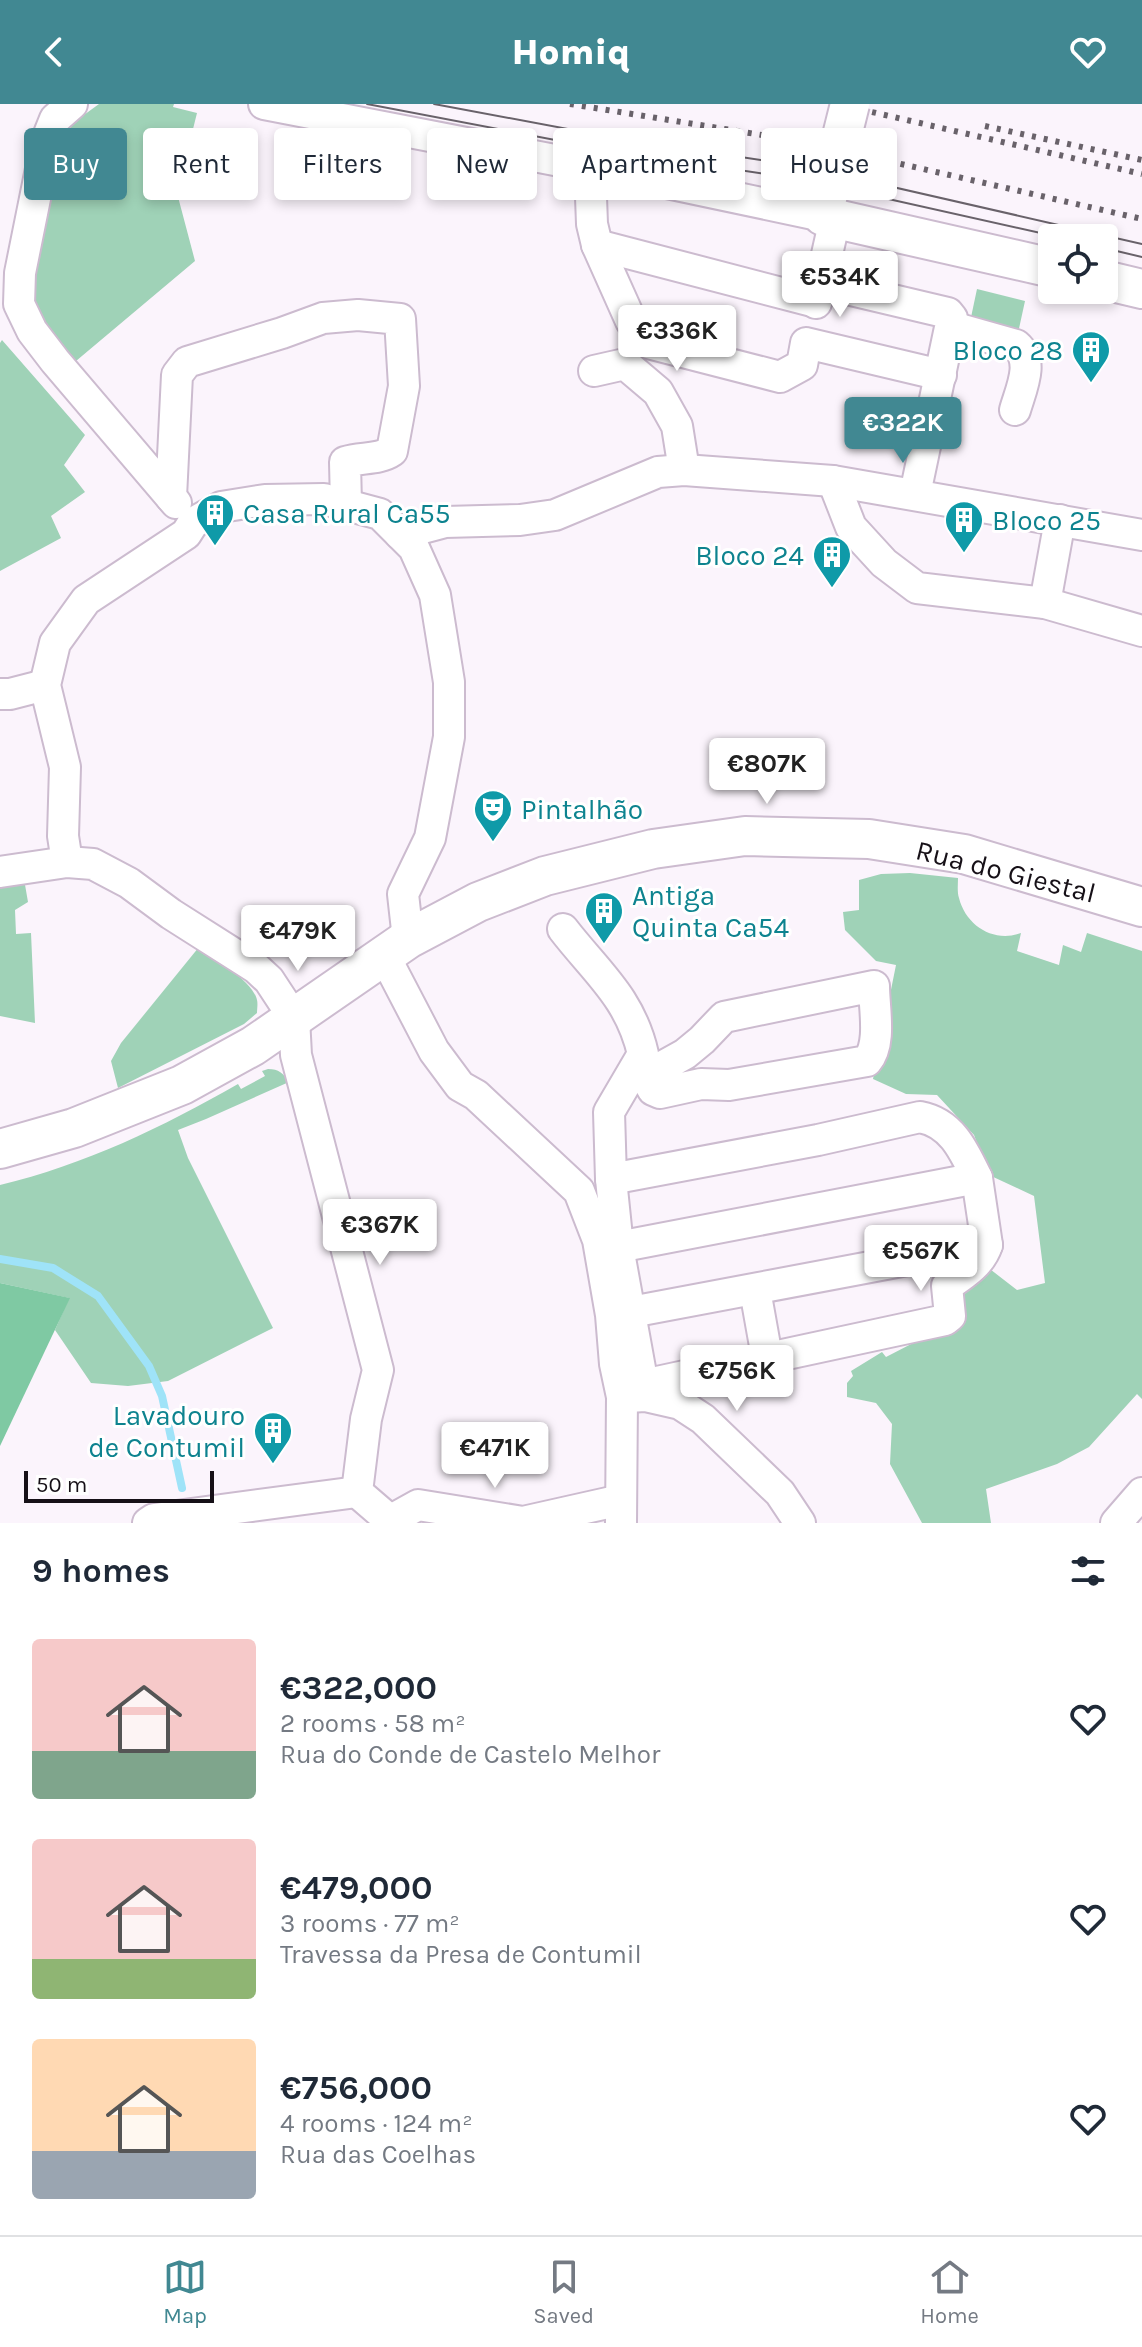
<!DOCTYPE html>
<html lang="en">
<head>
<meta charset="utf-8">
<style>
	:root { --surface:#fff; --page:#f2f2f3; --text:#1f2937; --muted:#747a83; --line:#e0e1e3; --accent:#418892 }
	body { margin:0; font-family:Karla,sans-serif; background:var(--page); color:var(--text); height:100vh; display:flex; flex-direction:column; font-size:30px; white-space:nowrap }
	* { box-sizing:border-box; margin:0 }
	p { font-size:26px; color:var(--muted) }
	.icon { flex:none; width:44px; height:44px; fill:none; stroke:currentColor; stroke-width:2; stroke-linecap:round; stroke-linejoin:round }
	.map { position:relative; height:1419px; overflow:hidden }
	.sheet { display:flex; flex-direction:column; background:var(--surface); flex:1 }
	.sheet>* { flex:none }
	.banner { position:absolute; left:24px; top:24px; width:1094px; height:72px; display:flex; gap:16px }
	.tools { position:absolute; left:1038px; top:120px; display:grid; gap:16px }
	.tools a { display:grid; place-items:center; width:80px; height:80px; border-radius:8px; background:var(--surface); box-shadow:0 4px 12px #0003; font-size:40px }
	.scale { position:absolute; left:24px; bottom:20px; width:190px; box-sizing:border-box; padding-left:8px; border:4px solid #161017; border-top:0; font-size:22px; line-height:28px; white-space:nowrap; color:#161017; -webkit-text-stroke:6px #fff; paint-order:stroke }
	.price { position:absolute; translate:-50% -68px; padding:0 18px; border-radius:8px; background:#fff; color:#222; font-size:26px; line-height:52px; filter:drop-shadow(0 2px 4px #0008) }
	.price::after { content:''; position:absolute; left:50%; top:48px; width:24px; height:18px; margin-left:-12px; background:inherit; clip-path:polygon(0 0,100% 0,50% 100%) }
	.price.on { background:var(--accent); color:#fff }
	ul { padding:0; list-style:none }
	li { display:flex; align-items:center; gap:24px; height:200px; padding:0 32px }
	li span { display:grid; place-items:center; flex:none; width:224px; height:160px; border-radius:8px; color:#555 }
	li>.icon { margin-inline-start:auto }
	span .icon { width:96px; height:96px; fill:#fffc; stroke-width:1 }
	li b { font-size:34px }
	h2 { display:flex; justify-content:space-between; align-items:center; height:96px; padding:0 32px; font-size:34px }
	.chip { padding:0 28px; border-radius:8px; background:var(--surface); box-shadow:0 4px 12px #0003; font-size:28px; line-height:72px }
	.chip.on { background:var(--accent); color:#fff }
	header { display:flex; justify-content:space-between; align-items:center; height:104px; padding:0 32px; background:var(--accent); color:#fff; font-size:36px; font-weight:800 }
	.dock { display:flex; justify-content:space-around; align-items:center; height:112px; border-top:2px solid var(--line); background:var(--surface); font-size:22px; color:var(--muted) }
	.dock a { display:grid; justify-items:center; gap:4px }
	.dock .on { color:var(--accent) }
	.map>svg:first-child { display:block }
</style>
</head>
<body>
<header><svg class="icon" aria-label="back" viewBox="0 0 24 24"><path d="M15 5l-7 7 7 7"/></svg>Homiq<svg class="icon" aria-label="heart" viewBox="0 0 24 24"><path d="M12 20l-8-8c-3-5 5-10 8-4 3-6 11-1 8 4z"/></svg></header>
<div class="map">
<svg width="1142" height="1419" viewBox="0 0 1142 1419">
	<rect width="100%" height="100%" fill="#fbf4fc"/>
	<g fill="#9fd2b7">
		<path d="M99,0H174L173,3L197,9L177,89L195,157L76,257L37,212L30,178L57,40L77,16Z"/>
		<path d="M977,185L1025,197L1018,229L970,218Z"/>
		<path d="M2,236L85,331L64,361L85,388L51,412L61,434L0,467V239Z"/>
		<path d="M910,769L958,774C958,780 957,788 959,794C966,822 994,839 1021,829L1017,847L1059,861L1063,841L1081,848L1087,829L1142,847V1295L1137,1290L1089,1343L1057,1360L986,1385L991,1419H922L890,1360L892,1320L876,1299L847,1293V1279L853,1272L851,1267L882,1248L886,1253L917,1237L950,1186L986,1162L1017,1186L1045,1179L1034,1092L989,1071L974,1031L937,991L906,990L873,975L896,861L876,857L845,826L843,808L859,806V776L881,770Z"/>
		<path d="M24,775L28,798L15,806L16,830L31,829L35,919L0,912V780Z"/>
		<path d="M199,843C214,853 254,879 257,896C258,900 257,905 257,909L244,920L118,984L111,957L121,939Z"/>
		<path d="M268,965C279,965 283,969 289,978L206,1015L178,1026L188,1054L273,1224L168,1277L128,1282L91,1279L55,1226L69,1194L0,1179V1081C84,1061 163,1023 238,980L241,985L265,972L262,967Z"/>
	</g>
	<path fill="#7fc9a3" d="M0,1179L70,1194L0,1342Z"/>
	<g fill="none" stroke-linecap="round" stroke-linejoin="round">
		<path stroke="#9fe3f8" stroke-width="8" d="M0,1155L53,1164L98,1192L149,1262L162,1292L182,1384"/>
		<defs>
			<g id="minor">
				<path d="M72,0L55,15L47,35L20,169L19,200L32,227L55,257L176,399"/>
				<path d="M264,0L596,64L823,112"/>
				<path d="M596,64L591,93L592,120L597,141L631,217L648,239L780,273L802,261L806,239L941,271"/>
				<path d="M597,141L816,198"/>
				<path d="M821,179L948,209L952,214L915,390"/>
				<path d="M816,199L835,115"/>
				<path d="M952,223L1016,241C1035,257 1021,285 1015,306"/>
				<path d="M594,267L625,260L658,288L677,322L684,366"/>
				<path d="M833,377L851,423L884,459L917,484L1045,499L1142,527"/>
				<path d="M171,393L177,271L187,258L282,229L323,214L358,211L400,215L404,282L392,347C379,356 361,353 345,358L346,401"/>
				<path d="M400,430L445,418L520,416L555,411L658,368L684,366L833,377L1142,431"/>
				<path d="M1045,499L1060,416"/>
				<path d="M0,590H10L45,581"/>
				<path d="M67,758L63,732L65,663L45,581L55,539L86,496L186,430L193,419L221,403L265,396L324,395L380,410L414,444L435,491L449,578V633L430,734L403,790L408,835"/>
				<path d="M0,768L67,758L93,760L129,779L171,810L256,864L269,876L294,914L296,951L378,1266L366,1315L357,1388L393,1419"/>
				<path d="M563,825C596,868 630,893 643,950L609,1008L611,1075L618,1143L645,1292"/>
				<path d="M384,851L434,947L460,982L476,991L579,1087L598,1136L611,1211L615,1260L622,1293L621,1419"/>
				<path d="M635,965L649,970L685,950L702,936L724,913L874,882C874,904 882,940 867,957L729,981L701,980L660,989L653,986L649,979V970"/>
				<path d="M977,1074L987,1141"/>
				<path d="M611,1075L818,1036L920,1013C952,1019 964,1047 977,1074L618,1143"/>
				<path d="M755,1186L767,1253"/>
				<path d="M631,1208L987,1141C981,1160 963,1171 947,1182L950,1212L945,1216L643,1281"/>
				<path d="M628,1293L645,1292L680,1300L703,1315L780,1389L800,1419"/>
				<path d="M391,1416L418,1401L523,1418L621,1396"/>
				<path d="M148,1419L154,1415L357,1388"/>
				<path d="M1116,1419L1142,1389"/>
			</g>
			<g id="tertiary">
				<path d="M835,60L823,112L1052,164"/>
				<path d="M1104,176L1142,185"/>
				<path d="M0,1045L74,1024L182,981L253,942L408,835L478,798L545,772L653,745L745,732L869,735L964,750L1142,803"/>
			</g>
		</defs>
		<use href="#minor" stroke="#ccbbcf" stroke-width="34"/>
		<use href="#tertiary" stroke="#ccbbcf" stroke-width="42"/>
		<use href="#minor" stroke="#fff" stroke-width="30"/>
		<use href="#tertiary" stroke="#fff" stroke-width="38"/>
		<g stroke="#69626a" stroke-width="2">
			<path d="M367,0L618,48L799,75L1063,134"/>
			<path d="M434,0L621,35L801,62L1142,140"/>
			<path d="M1104,144L1142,153"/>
		</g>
		<g stroke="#69626a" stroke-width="6" stroke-dasharray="4 8" stroke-linecap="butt">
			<path d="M570,0L805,38L1142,115"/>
			<path d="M837,0L1142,70"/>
			<path d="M985,22L1142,56"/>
		</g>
		<defs>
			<path id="tertiary-bridge" d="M835,60L850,0"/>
		</defs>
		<use href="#tertiary-bridge" stroke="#ccbbcf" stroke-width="42" stroke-linecap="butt"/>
		<use href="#tertiary-bridge" stroke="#fff" stroke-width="38"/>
	</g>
	<defs>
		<symbol id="building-pin" viewBox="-11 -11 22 30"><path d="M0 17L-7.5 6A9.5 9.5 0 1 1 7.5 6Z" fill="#0f9aa8" stroke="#fff"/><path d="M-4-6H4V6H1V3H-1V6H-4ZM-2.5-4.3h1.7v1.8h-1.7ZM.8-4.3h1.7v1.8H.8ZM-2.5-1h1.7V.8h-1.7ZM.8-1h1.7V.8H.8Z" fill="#fff"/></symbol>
		<symbol id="theatre-pin" viewBox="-11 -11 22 30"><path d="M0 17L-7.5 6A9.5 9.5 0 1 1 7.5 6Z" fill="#0f9aa8" stroke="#fff"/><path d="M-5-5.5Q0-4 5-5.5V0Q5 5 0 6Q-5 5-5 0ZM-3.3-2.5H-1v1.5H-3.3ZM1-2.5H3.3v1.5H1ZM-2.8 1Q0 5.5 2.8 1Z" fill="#fff"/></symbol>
	</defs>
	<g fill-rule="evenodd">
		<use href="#building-pin" x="1069" y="224" width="44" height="60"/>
		<use href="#building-pin" x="193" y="387" width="44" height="60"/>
		<use href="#building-pin" x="942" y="394" width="44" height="60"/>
		<use href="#building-pin" x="810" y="429" width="44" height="60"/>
		<use href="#theatre-pin" x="471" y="683" width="44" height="60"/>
		<use href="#building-pin" x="582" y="785" width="44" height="60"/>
		<use href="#building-pin" x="251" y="1305" width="44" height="60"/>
	</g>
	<g text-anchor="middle" stroke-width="6" stroke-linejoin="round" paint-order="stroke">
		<g font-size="28" fill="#0d838f" stroke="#fff" text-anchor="start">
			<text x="1063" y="256" text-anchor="end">Bloco 28</text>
			<text x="243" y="419">Casa Rural Ca55</text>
			<text x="992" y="426">Bloco 25</text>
			<text x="804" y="461" text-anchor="end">Bloco 24</text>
			<text x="521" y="715">Pintalhão</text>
			<text x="632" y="801">Antiga<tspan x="632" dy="32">Quinta Ca54</tspan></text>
			<text x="245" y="1321" text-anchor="end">Lavadouro<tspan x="245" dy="32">de Contumil</tspan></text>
		</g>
		<g font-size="28" fill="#161017" stroke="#fff">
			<text transform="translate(1006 767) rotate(14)" y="10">Rua do Giestal</text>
		</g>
	</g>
</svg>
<div class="tools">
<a><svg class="icon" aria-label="locate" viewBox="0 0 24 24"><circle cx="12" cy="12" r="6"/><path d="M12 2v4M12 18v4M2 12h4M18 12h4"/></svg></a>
</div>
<div class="scale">50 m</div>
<b class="price" style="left:840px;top:215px">€534K</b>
<b class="price" style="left:677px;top:269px">€336K</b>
<b class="price on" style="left:903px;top:361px">€322K</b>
<b class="price" style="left:767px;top:702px">€807K</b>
<b class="price" style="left:298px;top:869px">€479K</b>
<b class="price" style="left:380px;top:1163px">€367K</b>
<b class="price" style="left:921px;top:1189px">€567K</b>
<b class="price" style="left:737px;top:1309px">€756K</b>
<b class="price" style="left:495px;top:1386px">€471K</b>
<div class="banner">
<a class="chip on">Buy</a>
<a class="chip">Rent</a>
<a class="chip">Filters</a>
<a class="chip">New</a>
<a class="chip">Apartment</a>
<a class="chip">House</a>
</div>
</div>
<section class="sheet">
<h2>9 homes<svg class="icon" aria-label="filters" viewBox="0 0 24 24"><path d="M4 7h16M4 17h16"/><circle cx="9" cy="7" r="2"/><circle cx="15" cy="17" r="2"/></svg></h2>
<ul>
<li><span style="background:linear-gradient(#f6c9c9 70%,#7fa58c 0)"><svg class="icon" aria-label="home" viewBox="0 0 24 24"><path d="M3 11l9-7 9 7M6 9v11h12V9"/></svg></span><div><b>€322,000</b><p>2 rooms · 58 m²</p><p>Rua do Conde de Castelo Melhor</p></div><svg class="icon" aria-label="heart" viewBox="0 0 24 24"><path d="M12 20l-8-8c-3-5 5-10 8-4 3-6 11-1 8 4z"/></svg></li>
<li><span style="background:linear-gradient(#f6c9c9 75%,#8fb573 0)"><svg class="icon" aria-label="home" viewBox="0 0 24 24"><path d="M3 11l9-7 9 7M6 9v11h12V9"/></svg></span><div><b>€479,000</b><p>3 rooms · 77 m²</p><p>Travessa da Presa de Contumil</p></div><svg class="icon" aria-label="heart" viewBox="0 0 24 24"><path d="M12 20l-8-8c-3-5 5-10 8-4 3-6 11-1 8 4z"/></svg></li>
<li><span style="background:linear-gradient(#ffd9b3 70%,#9aa5b1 0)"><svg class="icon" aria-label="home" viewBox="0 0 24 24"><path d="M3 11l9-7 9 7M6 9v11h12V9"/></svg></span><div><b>€756,000</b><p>4 rooms · 124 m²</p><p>Rua das Coelhas</p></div><svg class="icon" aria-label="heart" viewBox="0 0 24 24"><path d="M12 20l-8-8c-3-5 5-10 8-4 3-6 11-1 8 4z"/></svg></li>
</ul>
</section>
<nav class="dock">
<a class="on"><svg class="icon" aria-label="map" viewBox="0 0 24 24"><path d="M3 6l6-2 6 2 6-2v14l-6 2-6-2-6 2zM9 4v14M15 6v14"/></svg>Map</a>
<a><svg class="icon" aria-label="saved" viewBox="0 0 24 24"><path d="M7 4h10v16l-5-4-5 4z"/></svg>Saved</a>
<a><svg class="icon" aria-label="home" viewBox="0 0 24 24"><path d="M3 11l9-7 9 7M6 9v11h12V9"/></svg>Home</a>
</nav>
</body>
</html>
